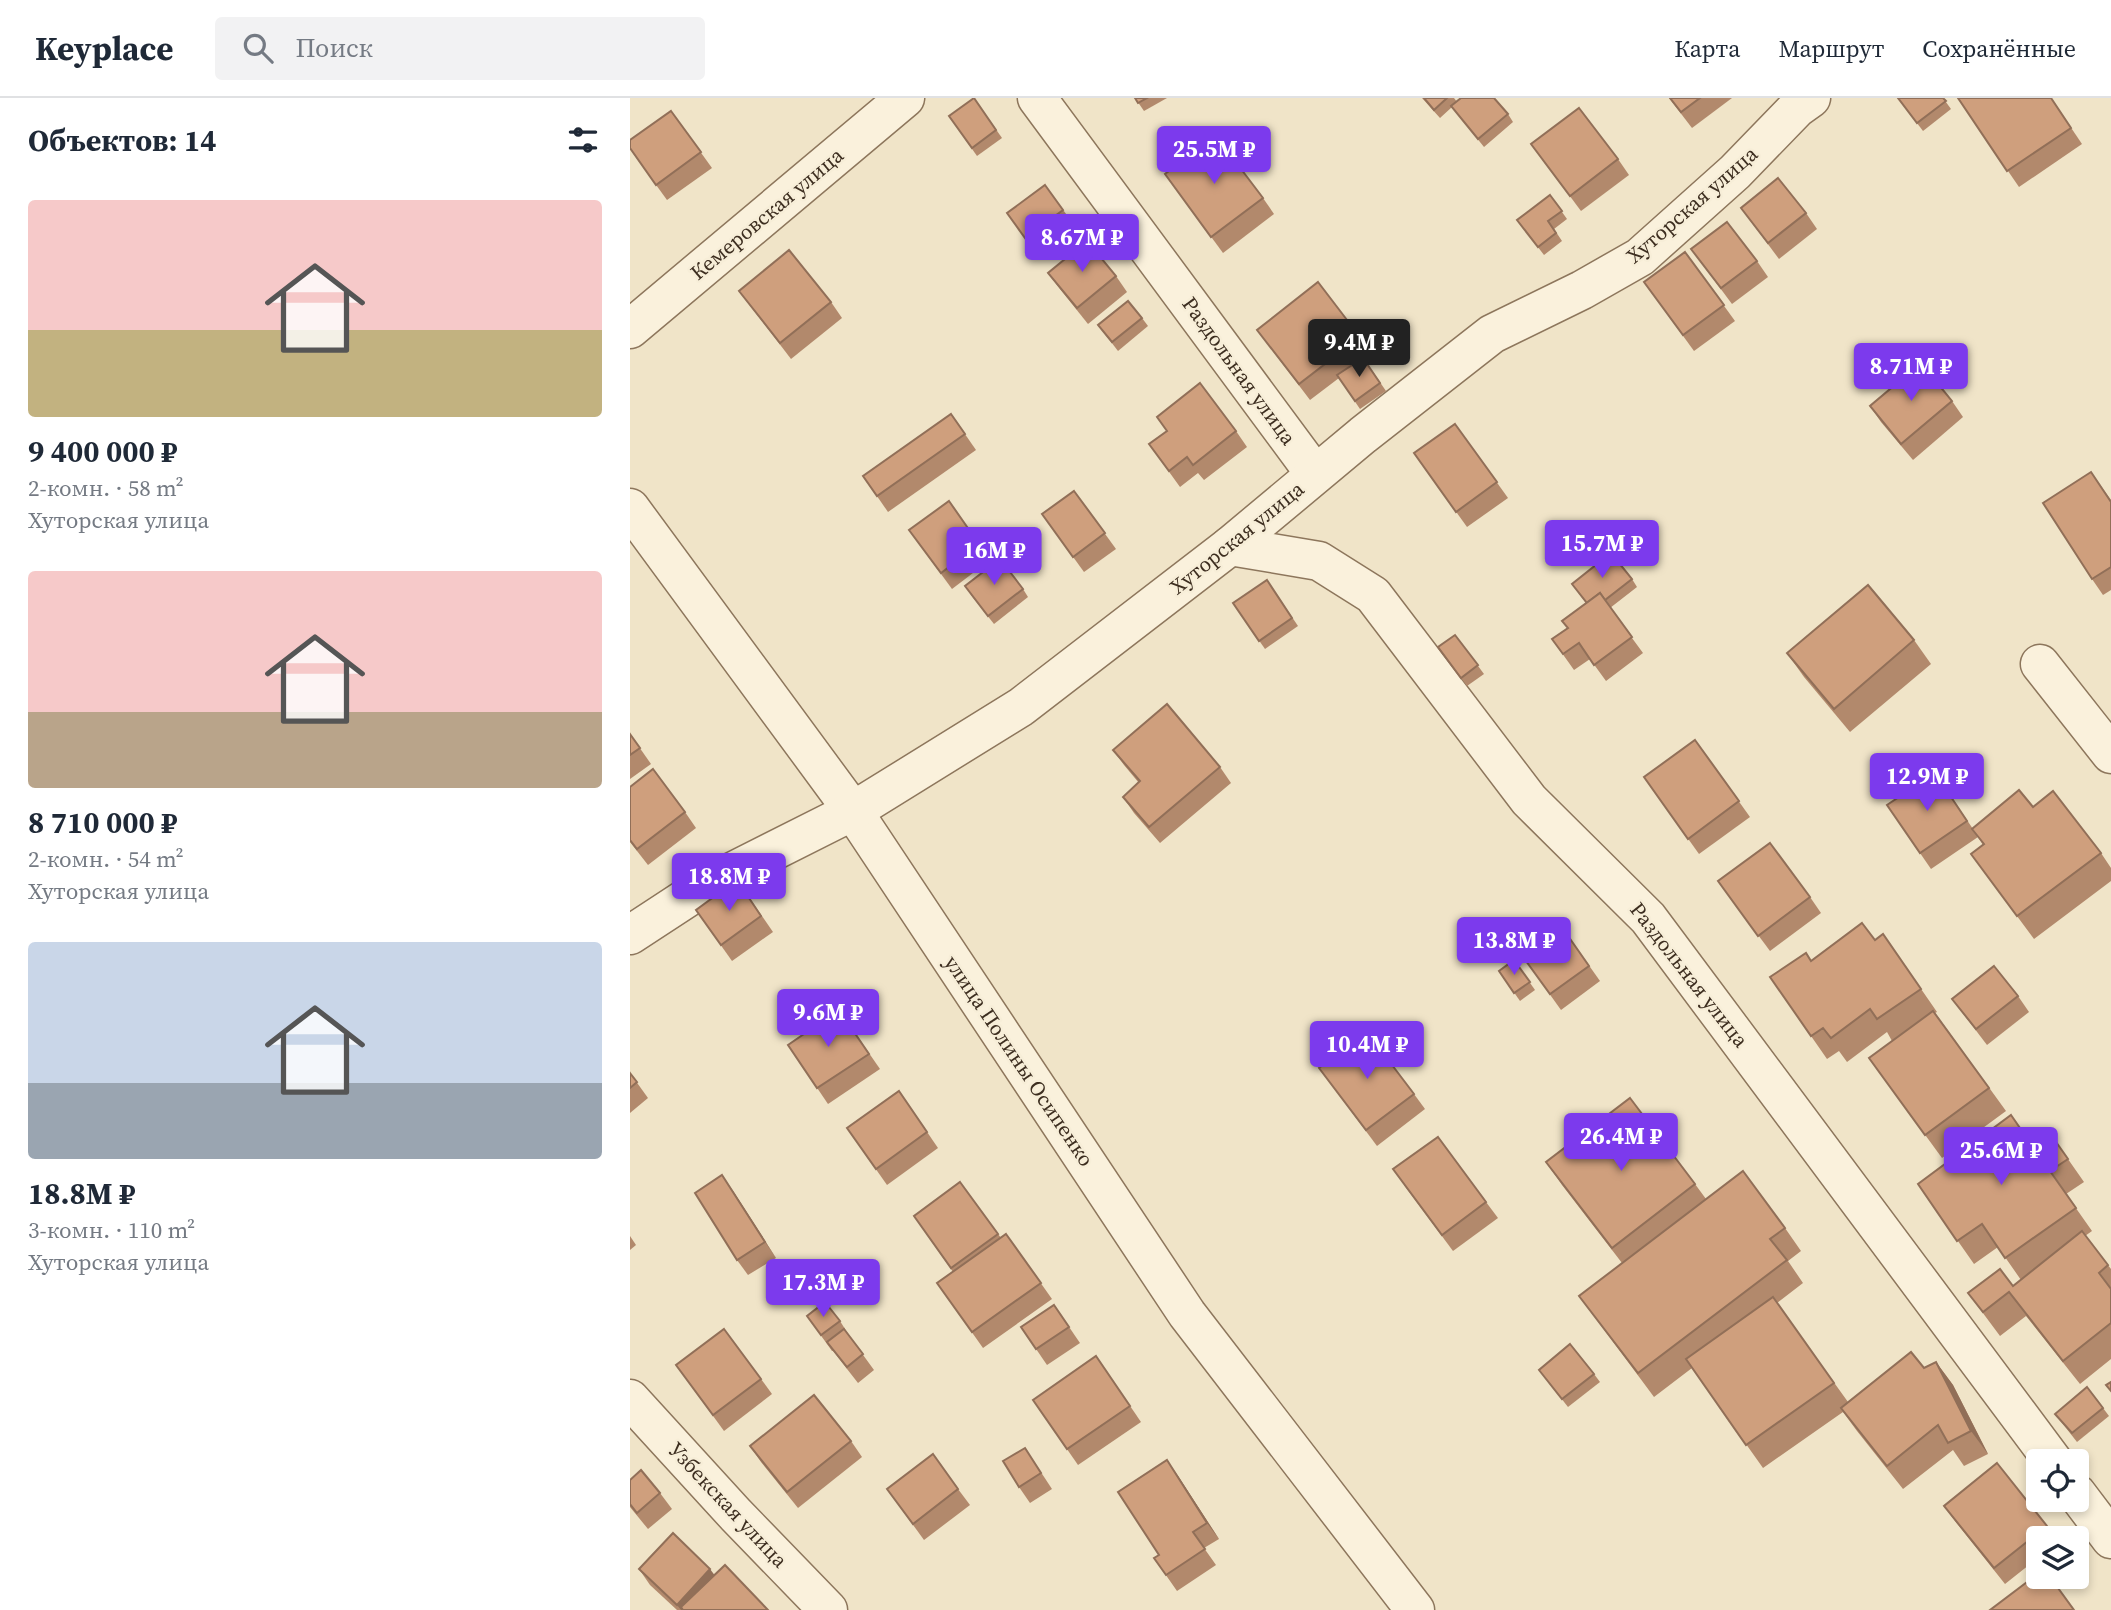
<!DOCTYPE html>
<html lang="ru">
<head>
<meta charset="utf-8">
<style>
	:root { --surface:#fff; --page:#f2f2f3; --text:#1f2937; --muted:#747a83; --line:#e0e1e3; --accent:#7c3aed }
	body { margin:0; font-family:"Source Serif 4",serif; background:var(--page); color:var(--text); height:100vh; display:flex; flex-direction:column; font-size:26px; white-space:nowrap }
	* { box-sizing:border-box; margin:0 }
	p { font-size:23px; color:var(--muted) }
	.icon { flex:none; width:38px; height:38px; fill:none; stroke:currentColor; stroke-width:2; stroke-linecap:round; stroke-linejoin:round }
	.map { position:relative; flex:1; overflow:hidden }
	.panel { display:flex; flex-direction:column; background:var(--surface); width:630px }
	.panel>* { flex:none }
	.controls { position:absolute; left:1396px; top:1351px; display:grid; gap:14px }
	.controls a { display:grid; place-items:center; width:63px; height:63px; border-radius:7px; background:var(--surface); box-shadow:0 4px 10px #0003; font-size:35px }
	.price { position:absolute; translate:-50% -60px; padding:0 16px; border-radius:7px; background:var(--accent); color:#fff; font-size:23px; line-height:46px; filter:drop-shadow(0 2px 4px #0008) }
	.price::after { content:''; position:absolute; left:50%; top:42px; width:21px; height:16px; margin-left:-10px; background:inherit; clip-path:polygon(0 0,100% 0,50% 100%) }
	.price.active { background:#222; color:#fff }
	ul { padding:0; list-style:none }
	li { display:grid; align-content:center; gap:14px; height:371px; padding:0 28px }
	li span { display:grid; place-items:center; height:217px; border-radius:7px; color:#555 }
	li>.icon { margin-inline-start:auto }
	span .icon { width:126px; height:126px; fill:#fffc; stroke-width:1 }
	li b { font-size:30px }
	h2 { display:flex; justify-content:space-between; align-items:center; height:84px; padding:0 28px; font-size:30px }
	header { display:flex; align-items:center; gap:42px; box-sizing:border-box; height:98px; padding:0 35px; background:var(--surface); border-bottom:2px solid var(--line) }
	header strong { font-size:33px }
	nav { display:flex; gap:38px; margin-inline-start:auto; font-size:24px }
	.search { width:490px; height:63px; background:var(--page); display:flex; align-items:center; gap:18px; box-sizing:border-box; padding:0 24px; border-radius:7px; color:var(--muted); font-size:26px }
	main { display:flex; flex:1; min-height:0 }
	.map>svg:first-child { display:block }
</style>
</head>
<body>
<header>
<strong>Keyplace</strong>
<div class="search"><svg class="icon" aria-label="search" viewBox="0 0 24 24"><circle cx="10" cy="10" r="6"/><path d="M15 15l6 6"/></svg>Поиск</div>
<nav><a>Карта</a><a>Маршрут</a><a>Сохранённые</a></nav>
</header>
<main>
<section class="panel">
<h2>Объектов: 14<svg class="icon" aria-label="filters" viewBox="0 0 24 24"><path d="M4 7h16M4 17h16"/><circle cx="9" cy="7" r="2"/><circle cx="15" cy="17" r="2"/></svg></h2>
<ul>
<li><span style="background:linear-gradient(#f6c9c9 60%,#c2b280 0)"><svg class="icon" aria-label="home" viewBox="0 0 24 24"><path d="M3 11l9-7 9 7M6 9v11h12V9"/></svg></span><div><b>9 400 000 ₽</b><p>2-комн. · 58 m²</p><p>Хуторская улица</p></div></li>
<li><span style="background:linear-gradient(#f6c9c9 65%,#b9a48a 0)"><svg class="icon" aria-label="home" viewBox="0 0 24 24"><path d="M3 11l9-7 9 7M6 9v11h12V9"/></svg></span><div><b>8 710 000 ₽</b><p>2-комн. · 54 m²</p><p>Хуторская улица</p></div></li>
<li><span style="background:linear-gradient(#c9d6e8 65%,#9aa5b1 0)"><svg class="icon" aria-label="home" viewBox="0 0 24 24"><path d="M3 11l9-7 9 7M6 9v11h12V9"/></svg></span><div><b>18.8M ₽</b><p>3-комн. · 110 m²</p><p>Хуторская улица</p></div></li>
</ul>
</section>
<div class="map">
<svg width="1481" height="1512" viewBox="0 0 1481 1512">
	<rect width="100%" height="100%" fill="#f0e4c8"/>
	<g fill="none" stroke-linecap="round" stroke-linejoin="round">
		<defs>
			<g id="minor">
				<path d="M407,0L685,376"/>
				<path d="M0,231L275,0"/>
				<path d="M0,410L223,713L557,1216L785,1512"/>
				<path d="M600,448L689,463L743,497L899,702L1018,820L1423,1363"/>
				<path d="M1410,566L1481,656"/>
				<path d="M0,837L78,786L223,713L391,609L600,448L733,337L862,236L952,192L1010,159L1105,74L1167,10L1181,0"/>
				<path d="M0,1301L106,1417L198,1512"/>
				<path d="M1447,1396L1481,1441"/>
			</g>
		</defs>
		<use href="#minor" stroke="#8d765c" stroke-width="41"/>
		<use href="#minor" stroke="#faf1dc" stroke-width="38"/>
	</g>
	<g fill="#b2896c">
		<path d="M344,0L372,40L347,58L319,18Z"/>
		<path d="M505,0H537L514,13Z"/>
		<path d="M792,0H824L827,4L878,16L883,24L854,49L822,9L810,20Z"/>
		<path d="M1039,0H1102L1062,30Z"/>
		<path d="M1268,0H1313L1321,11L1293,33Z"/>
		<path d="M1328,0H1421L1452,46L1389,89Z"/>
		<path d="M41,13L82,70L37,102L0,51Z"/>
		<path d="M901,46L988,61L999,77L951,113Z"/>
		<path d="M535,76L633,100L644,116L593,155Z"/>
		<path d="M415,87L439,120L401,148L377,115Z"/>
		<path d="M920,97L937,121L924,131L932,143L914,157L887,122Z"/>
		<path d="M1111,110L1176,115L1187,131L1149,161Z"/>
		<path d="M1061,151L1127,163L1138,179L1102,206Z"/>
		<path d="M1055,154L1105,223L1064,253L1014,184Z"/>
		<path d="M418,175L486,178L497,194L458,226L430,191Z"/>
		<path d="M109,193L201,204L212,220L161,261Z"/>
		<path d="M512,220L518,228L488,253L468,227Z"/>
		<path d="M627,232L730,239L741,255L734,261L756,293L730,311L709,280L680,302Z"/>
		<path d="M1322,303L1333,319L1283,362L1251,324L1240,308Z"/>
		<path d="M321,316L346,352L258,414L233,378Z"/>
		<path d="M825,326L878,400L837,429L784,355Z"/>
		<path d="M606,333L617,349L574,382L568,375L550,389L519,346Z"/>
		<path d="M1461,374L1481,402V492L1473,497L1462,481Z"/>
		<path d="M444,393L486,451L454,474L412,416Z"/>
		<path d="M319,403L360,462L322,491L279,432Z"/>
		<path d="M1002,481L1007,489L980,510L1013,555L976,583L960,561L944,572L922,541L938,530L956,505L942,486Z"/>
		<path d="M637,482L668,528L635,551L603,505Z"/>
		<path d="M393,491L398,499L364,526L341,497Z"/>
		<path d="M825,537L854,576L837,588L808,549Z"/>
		<path d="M1284,542L1301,566L1220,634L1174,579L1157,555Z"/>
		<path d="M0,636L21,666L0,681Z"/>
		<path d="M1065,642L1120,719L1069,756L1014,679Z"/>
		<path d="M483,652L590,669L601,685L530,745L504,715L493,699L509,685L494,667Z"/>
		<path d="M1305,675L1343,731L1403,709L1471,755L1481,770V783L1404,841L1341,756L1353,747L1348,739L1301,771L1257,707Z"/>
		<path d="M0,689L55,714L66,730L18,767L0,744Z"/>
		<path d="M107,782L143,834L102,863L66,812Z"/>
		<path d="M1088,783L1180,799L1191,815L1140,853Z"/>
		<path d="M936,835L970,883L931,912L896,863Z"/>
		<path d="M1253,836L1307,914L1305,915L1376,1013L1312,1060L1239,960L1262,943L1257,934L1217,964L1209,953L1197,961L1140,879L1181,863L1245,842Z"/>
		<path d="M884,862L905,892L890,903L869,873Z"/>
		<path d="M1388,898L1399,914L1357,947L1322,901Z"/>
		<path d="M209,912L250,971L198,1006L158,947Z"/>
		<path d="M689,970L784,996L795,1011L747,1048Z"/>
		<path d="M0,975L18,1000L0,1015Z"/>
		<path d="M269,993L308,1050L257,1087L217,1030Z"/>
		<path d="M1417,1031L1454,1084L1436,1096L1462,1133L1455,1138L1481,1171V1261L1450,1286L1396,1218L1370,1238L1338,1195L1383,1188L1391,1182L1368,1149L1344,1166L1288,1086L1399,1043Z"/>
		<path d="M916,1064L1065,1086L1076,1101L1155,1130L1171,1153L1158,1163L1173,1185L1147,1205L1218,1304L1306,1264L1323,1287L1358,1356L1334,1368L1323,1352L1273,1391L1227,1333L1213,1314L1133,1370L1062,1270L1024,1299L949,1198L992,1165L932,1087Z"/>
		<path d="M330,1084L371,1140L376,1136L422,1201L353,1250L307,1185L323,1174L284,1118Z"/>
		<path d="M774,1087L856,1104L868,1120L823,1153Z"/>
		<path d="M103,1093L146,1160L118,1177L107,1162Z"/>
		<path d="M0,1138L6,1147L0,1152Z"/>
		<path d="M424,1207L450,1245L417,1267L391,1229Z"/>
		<path d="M177,1218L210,1223L220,1239L244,1272L228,1285L203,1253H202Z"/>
		<path d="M466,1258L511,1324L448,1367L403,1302Z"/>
		<path d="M46,1267L131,1281L142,1296L94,1333Z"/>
		<path d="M909,1272L964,1276L970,1284L938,1309Z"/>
		<path d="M1473,1310L1479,1318L1447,1344L1425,1316Z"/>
		<path d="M221,1343L232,1359L168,1410L131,1364L120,1348Z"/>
		<path d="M395,1350L422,1391L400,1405L389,1389Z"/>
		<path d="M548,1378L589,1441L574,1450L586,1467L547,1493L524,1460L529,1457Z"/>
		<path d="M0,1382L30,1395L42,1411L18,1431L0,1409Z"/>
		<path d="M257,1391H328L340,1407L294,1442Z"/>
		<path d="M1314,1408L1417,1428L1426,1440H1409V1459L1375,1486L1325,1423Z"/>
		<path d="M9,1471L84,1477L138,1512H47L20,1487Z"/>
	</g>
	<g fill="#916f58">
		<path d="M92,1077L103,1093L146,1160L135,1144Z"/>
		<path d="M1306,1264L1323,1287L1358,1356L1341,1333Z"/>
		<path d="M537,1362L548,1378L589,1441L577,1425Z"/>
		<path d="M80,1471L92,1487L51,1509L53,1512H51L47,1507Z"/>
	</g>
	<g fill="#cf9f7d" stroke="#916f58" stroke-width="2">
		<path d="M344,0L366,32L342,50L319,18Z"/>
		<path d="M505,0H517L508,5Z"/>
		<path d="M794,0H817L804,12Z"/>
		<path d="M831,0H864L878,16L848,41L821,8Z"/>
		<path d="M1040,0H1070L1051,14Z"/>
		<path d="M1268,0H1313L1316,3L1287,25Z"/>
		<path d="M1328,0H1421L1441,30L1377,73Z"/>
		<path d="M949,10L988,61L940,98L901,46Z"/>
		<path d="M41,13L71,54L26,87L0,50V42Z"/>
		<path d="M586,38L633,100L581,139L535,76Z"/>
		<path d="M1148,80L1176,115L1138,145L1111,110Z"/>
		<path d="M415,87L433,112L395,140L377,115Z"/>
		<path d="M920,97L932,113L918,123L926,135L908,149L887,122Z"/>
		<path d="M1097,124L1127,163L1091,190L1061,151Z"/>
		<path d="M457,143L486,178L447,210L418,175Z"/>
		<path d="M159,152L201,204L150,245L109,193Z"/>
		<path d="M1055,154L1094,207L1053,237L1014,184Z"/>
		<path d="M688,184L730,239L669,286L627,232Z"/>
		<path d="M498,203L512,220L482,244L468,227Z"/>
		<path d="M733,260L750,285L725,303L707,277Z"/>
		<path d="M1291,265L1322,303L1271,346L1240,308Z"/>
		<path d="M570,285L606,333L563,367L557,359L539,373L519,346L537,333L527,319Z"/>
		<path d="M321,316L335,336L247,398L233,378Z"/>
		<path d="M825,326L867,384L826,414L784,355Z"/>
		<path d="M1461,374L1481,404V469L1462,481L1413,405Z"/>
		<path d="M444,393L475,435L443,459L412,416Z"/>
		<path d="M319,403L349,446L311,475L279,432Z"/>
		<path d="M981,455L1002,481L975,502L970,495L957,505L942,486Z"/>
		<path d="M370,461L393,491L358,518L335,488Z"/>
		<path d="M637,482L662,520L629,543L603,505Z"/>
		<path d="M1238,487L1284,542L1204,611L1157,555Z"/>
		<path d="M970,495L1002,539L964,567L949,545L933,556L922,541L938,530L932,523Z"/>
		<path d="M825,537L848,567L831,580L808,549Z"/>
		<path d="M537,606L590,669L519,729L493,699L510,683L483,652Z"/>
		<path d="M0,636L10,650L0,657Z"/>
		<path d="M1065,642L1109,703L1058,741L1014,679Z"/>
		<path d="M23,671L55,714L7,751L0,742V689Z"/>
		<path d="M1305,675L1337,723L1290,755L1257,707Z"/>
		<path d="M1389,692L1403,709L1423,693L1471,755L1387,818L1341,756L1354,746L1342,731Z"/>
		<path d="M1140,745L1180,799L1128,838L1088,783Z"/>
		<path d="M107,782L131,818L91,847L66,812Z"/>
		<path d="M1232,825L1245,842L1253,836L1291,891L1247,921L1240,911L1201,940L1193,930L1181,938L1140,879L1176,855L1181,863Z"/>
		<path d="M936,835L959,868L920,896L896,863Z"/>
		<path d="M884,862L900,884L884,895L869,873Z"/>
		<path d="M1364,868L1388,898L1346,931L1322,901Z"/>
		<path d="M209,912L239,956L187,990L158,947Z"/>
		<path d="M1303,913L1359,990L1295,1037L1239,960Z"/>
		<path d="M737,934L784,996L736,1032L689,970Z"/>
		<path d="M0,975L7,984L0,990Z"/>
		<path d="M269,993L297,1034L246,1071L217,1030Z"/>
		<path d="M1000,1000L1065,1086L982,1150L916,1064Z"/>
		<path d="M1381,1017L1399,1043L1417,1031L1438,1061L1420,1073L1446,1110L1375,1160L1352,1126L1327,1143L1288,1086Z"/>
		<path d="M808,1039L856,1104L812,1137L763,1071Z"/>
		<path d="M1113,1073L1155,1130L1140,1141L1157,1162L1008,1275L949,1198Z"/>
		<path d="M92,1077L135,1144L107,1162L65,1095Z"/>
		<path d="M330,1084L368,1136L321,1170L284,1118Z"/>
		<path d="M1452,1133L1478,1167L1469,1175L1481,1191V1225L1433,1263L1379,1194L1353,1214L1338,1195L1370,1171L1383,1188Z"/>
		<path d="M376,1136L411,1185L342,1234L307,1185Z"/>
		<path d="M1143,1199L1204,1285L1116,1347L1056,1261Z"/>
		<path d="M195,1204L210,1223L191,1237L177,1218Z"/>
		<path d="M424,1207L439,1229L406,1251L391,1229Z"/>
		<path d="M94,1231L131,1281L83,1317L46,1267Z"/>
		<path d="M214,1231L233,1256L217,1269L197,1244Z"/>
		<path d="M940,1246L964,1276L932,1301L909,1272Z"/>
		<path d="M1281,1254L1294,1270L1306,1264L1341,1333L1318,1345L1308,1327L1257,1368L1211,1310Z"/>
		<path d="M466,1258L500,1308L437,1351L403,1302Z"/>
		<path d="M1481,1284V1293L1476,1287Z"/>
		<path d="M1457,1289L1473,1310L1442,1335L1425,1316Z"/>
		<path d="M184,1297L221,1343L157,1394L120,1348Z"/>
		<path d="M395,1350L411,1375L389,1389L373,1363Z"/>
		<path d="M303,1356L328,1391L283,1426L257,1391Z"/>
		<path d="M537,1362L577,1425L563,1434L575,1451L536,1477L524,1460L529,1457L488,1394Z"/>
		<path d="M1367,1365L1417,1428L1364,1470L1314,1408Z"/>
		<path d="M11,1372L30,1395L7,1415L0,1406V1382Z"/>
		<path d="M43,1435L80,1471L47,1507L9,1471Z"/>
		<path d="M95,1467L138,1512H53L51,1509Z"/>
		<path d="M1409,1475V1479H1420L1444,1512H1360Z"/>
	</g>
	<g text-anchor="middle" stroke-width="5" stroke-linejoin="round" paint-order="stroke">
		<g font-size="21" fill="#3d2e20" stroke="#f7eed8">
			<text transform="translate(1062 107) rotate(-41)" y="7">Хуторская улица</text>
			<text transform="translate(137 116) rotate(-40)" y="7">Кемеровская улица</text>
			<text transform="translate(609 273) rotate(54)" y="7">Раздольная улица</text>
			<text transform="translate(607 440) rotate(-39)" y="7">Хуторская улица</text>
			<text transform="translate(1059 877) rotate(52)" y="7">Раздольная улица</text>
			<text transform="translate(389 963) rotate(56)" y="7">улица Полины Осипенко</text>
			<text transform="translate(98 1407) rotate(47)" y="7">Узбекская улица</text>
		</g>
	</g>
</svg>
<div class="controls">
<a><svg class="icon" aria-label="locate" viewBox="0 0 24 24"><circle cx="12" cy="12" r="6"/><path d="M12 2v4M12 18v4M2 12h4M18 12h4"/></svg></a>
<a><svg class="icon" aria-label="layers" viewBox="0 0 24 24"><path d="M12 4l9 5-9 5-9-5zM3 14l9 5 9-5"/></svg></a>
</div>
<b class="price" style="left:584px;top:88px">25.5M ₽</b>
<b class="price" style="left:452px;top:176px">8.67M ₽</b>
<b class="price active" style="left:729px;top:281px">9.4M ₽</b>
<b class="price" style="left:1281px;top:305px">8.71M ₽</b>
<b class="price" style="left:972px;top:482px">15.7M ₽</b>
<b class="price" style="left:364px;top:489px">16M ₽</b>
<b class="price" style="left:1297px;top:715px">12.9M ₽</b>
<b class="price" style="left:99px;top:815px">18.8M ₽</b>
<b class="price" style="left:884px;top:879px">13.8M ₽</b>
<b class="price" style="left:198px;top:951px">9.6M ₽</b>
<b class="price" style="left:737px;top:983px">10.4M ₽</b>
<b class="price" style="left:991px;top:1075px">26.4M ₽</b>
<b class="price" style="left:1371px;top:1089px">25.6M ₽</b>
<b class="price" style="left:193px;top:1221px">17.3M ₽</b>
</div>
</main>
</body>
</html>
